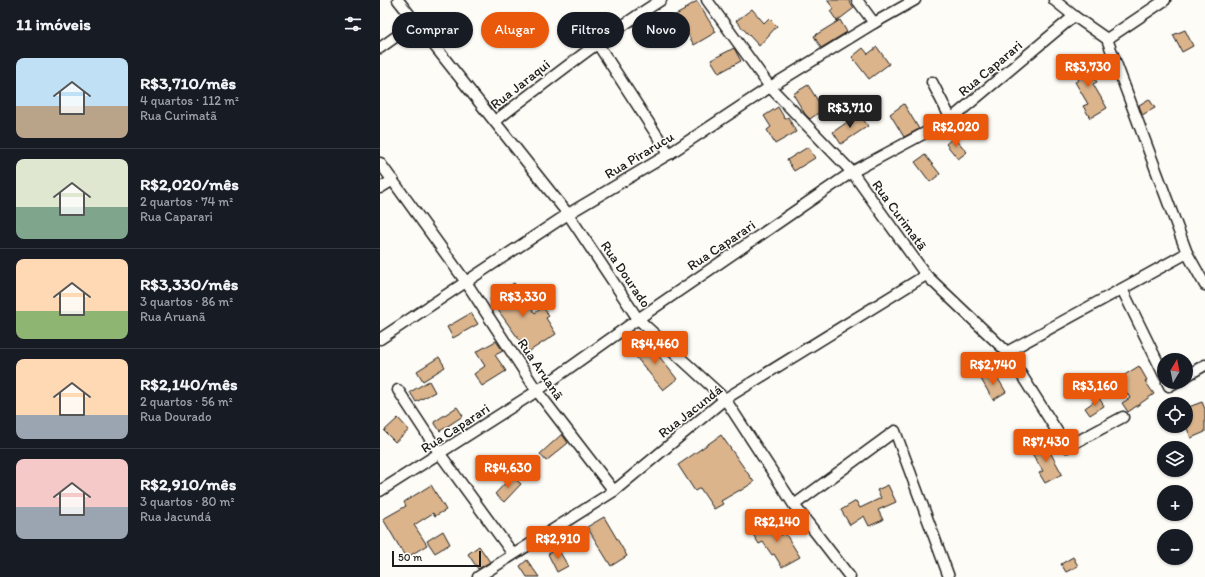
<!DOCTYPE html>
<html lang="pt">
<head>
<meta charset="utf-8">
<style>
	:root { --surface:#171b24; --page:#242831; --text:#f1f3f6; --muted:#9ea1a6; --line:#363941; --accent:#ea580c }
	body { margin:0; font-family:Itim,sans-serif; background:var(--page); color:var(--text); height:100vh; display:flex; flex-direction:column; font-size:15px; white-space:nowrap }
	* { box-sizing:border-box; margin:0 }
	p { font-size:13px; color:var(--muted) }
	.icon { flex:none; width:22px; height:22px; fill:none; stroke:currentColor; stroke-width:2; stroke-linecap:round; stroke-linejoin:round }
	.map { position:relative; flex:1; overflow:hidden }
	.sheet { display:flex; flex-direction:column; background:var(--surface); width:380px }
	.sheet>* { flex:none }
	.hud { position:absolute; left:12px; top:12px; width:380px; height:36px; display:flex; gap:8px }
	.needle { width:26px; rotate:10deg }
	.buttons { position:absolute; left:777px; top:353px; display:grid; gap:8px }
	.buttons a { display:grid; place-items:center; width:36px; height:36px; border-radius:50%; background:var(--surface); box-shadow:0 1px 3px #0004; font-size:20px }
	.scale { position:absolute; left:12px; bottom:10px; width:89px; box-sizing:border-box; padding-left:4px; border:2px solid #1c1c1c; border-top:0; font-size:11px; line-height:14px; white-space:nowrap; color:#1c1c1c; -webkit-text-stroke:3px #fdfcf7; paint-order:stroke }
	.price { position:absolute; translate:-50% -34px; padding:0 9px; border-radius:4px; background:var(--accent); color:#fff; font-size:13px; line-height:26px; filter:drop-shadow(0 1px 2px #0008) }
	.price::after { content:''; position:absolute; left:50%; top:24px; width:12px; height:9px; margin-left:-6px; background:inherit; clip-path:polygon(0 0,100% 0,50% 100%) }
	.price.on { background:#222; color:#fff }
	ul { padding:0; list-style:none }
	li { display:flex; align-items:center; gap:12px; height:100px; padding:0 16px }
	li+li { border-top:1px solid var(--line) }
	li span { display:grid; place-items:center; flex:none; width:112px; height:80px; border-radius:8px; color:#555 }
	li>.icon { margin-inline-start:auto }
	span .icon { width:48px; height:48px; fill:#fffc; stroke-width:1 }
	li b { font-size:17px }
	h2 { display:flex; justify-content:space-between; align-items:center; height:48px; padding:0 16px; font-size:17px }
	.tag { padding:0 14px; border-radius:18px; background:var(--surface); box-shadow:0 1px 3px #0004; font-size:14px; line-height:36px }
	.tag.on { background:var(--accent); color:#fff }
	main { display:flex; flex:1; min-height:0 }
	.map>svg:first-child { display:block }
</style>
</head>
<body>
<main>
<section class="sheet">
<h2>11 imóveis<svg class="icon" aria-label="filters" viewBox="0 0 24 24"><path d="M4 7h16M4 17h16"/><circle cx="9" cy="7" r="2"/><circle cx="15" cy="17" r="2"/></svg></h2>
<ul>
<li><span style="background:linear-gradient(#bfe0f5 60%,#b9a48a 0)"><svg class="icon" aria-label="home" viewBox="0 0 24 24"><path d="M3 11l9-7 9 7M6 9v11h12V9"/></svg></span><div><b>R$3,710/mês</b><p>4 quartos · 112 m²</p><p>Rua Curimatã</p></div></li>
<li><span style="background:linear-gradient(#dfe7d0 60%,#7fa58c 0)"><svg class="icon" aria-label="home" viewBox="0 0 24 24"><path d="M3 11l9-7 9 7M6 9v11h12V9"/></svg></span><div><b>R$2,020/mês</b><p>2 quartos · 74 m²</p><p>Rua Caparari</p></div></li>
<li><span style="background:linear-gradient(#ffd9b3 65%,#8fb573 0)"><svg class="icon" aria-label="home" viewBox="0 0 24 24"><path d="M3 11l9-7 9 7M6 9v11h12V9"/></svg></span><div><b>R$3,330/mês</b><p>3 quartos · 86 m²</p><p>Rua Aruanã</p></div></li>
<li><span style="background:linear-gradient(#ffd9b3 70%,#9aa5b1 0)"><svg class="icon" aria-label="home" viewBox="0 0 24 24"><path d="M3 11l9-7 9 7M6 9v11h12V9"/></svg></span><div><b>R$2,140/mês</b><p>2 quartos · 56 m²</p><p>Rua Dourado</p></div></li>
<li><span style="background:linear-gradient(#f6c9c9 60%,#9aa5b1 0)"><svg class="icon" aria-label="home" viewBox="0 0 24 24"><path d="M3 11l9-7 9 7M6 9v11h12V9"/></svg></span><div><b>R$2,910/mês</b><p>3 quartos · 80 m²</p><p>Rua Jacundá</p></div></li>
</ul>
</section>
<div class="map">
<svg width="825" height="577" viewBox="0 0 825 577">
	<rect width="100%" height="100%" fill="#fdfcf7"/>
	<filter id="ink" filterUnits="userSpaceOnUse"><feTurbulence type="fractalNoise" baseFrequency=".025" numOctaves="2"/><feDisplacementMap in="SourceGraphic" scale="8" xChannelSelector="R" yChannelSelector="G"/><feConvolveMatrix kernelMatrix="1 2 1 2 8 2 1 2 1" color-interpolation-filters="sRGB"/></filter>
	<g filter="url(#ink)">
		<g fill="#dbb48c" stroke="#1c1c1c">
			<path d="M447,0H468L474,8L457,21L450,11L454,9Z"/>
			<path d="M317,1L336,32L314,45L306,31L299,34L290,18L305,10L304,9Z"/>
			<path d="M372,9L384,23L389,18L397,26L379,46L356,21Z"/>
			<path d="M460,20L467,32L441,48L434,36Z"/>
			<path d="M805,30L813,46L802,52L793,35Z"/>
			<path d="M497,47L509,64L489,79L472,57L483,48L488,54Z"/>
			<path d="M354,48L361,61L339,73L331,60Z"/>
			<path d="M705,58L711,67L709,69L717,82L713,84L727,108L710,118L703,106L708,104L695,82L699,80L690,67Z"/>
			<path d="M428,85L438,101L439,100L444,109L430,119L425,114L413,94Z"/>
			<path d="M769,99L775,108L762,115L759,105Z"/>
			<path d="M524,104L539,129L524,137L510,114Z"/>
			<path d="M398,107L405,119L408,117L416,132L395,144L387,130L391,127L384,116Z"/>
			<path d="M479,114L488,126L461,144L453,132Z"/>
			<path d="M574,137L587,152L578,159L566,144Z"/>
			<path d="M428,147L435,158L414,171L407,160Z"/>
			<path d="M545,155L560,174L550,182L535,162Z"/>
			<path d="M134,283L155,313L163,307L169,316L166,318L176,334L148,352L110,299Z"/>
			<path d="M91,313L98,324L73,338L67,327Z"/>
			<path d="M116,341L123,351L115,355L126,371L102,386L94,374L105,366L96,352Z"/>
			<path d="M267,341L297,379L283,390L252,352Z"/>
			<path d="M59,357L65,367L43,381L37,371Z"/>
			<path d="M759,366L767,380L765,381L774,394L748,412L742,403L750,398L738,379Z"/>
			<path d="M614,372L626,392L613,400L601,379Z"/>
			<path d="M49,381L55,392L36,402L30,392Z"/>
			<path d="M719,398L724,406L710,415L705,408Z"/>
			<path d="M822,402L825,409V432L811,438L806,426V408Z"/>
			<path d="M77,407L83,416L60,431L54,422Z"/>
			<path d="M18,418L29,430L15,442L4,431Z"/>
			<path d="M182,434L188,443L166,461L160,454Z"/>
			<path d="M341,435L374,482L360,491V490L341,501L343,504L334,509L320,488L315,491L298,465Z"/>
			<path d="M666,442L672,451L670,452L682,474L665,483L659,473L663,471L651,452Z"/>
			<path d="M132,476L141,484L124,502L115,494Z"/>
			<path d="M51,485L66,510L55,516L53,513L34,525L47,545L26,558L3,519L26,506L24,502Z"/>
			<path d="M508,485L516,502L498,510L503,520L489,526L484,516L470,525L461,510L476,501L480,508L501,498L497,490Z"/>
			<path d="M224,517L247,556L231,566L207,527Z"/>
			<path d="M392,520L401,535L405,533L420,557L402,567L394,554L392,555L383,542L379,544L372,533Z"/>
			<path d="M63,531L70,544L55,553L47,541Z"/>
			<path d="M99,546L110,562L98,569L88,554Z"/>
			<path d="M178,549L188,566L177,572L168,554Z"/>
			<path d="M693,557L698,566L686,572L681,564Z"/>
			<path d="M147,560L159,577H147L140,566Z"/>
		</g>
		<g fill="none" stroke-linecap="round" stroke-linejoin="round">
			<defs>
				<g id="minor">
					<path d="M18,0L188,214L258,319L345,399L414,505L470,577"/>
					<path d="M327,0L390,87L472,172L546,275L627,352L687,447L743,417"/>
					<path d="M477,0L494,23"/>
					<path d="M674,0L694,16L727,39L807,253L825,285"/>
					<path d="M727,39L785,0"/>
					<path d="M217,43L289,154"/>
					<path d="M0,48L35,23"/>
					<path d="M552,82L571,119"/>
					<path d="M115,121C169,80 223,37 281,0"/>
					<path d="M0,163L86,282L157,391L234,491"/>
					<path d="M0,188L13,180"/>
					<path d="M742,289L784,375"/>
					<path d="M0,339L188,214L289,154L390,87L494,23L535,0"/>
					<path d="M627,352L807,253"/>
					<path d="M806,376L825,365"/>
					<path d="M787,382L789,386L796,382"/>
					<path d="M18,390L60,454L133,554"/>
					<path d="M0,491L157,391L258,319L472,172L571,119L694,16"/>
					<path d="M414,505L515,431L569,577"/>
					<path d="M98,577L234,491L345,399L546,275"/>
				</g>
			</defs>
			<use href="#minor" stroke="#1c1c1c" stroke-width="13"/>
			<use href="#minor" stroke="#fdfcf7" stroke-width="10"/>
		</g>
	</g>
	<g text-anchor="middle" stroke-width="3" stroke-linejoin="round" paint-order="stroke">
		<g font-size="14" fill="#1c1c1c" stroke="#fdfcf7">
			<text transform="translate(610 68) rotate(-40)" y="5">Rua Caparari</text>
			<text transform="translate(140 84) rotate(-38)" y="5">Rua Jaraqui</text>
			<text transform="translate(259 155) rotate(-31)" y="5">Rua Pirarucu</text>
			<text transform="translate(520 215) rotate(54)" y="5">Rua Curimatã</text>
			<text transform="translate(341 245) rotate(-34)" y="5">Rua Caparari</text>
			<text transform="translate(246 274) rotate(56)" y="5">Rua Dourado</text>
			<text transform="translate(161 369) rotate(56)" y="5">Rua Aruanã</text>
			<text transform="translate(310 411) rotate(-38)" y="5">Rua Jacundá</text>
			<text transform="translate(75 428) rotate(-33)" y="5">Rua Caparari</text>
		</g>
	</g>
</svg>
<div class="buttons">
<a><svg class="needle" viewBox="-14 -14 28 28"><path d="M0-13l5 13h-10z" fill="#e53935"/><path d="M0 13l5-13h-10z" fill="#9ea1a6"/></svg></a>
<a><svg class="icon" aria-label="locate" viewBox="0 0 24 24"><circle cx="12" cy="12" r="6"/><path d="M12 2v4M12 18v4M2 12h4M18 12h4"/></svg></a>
<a><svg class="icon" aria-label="layers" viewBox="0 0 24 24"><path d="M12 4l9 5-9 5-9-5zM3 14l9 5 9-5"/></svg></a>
<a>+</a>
<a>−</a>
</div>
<div class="scale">50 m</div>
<b class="price" style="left:708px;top:88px">R$3,730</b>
<b class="price on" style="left:470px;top:129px">R$3,710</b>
<b class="price" style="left:576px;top:148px">R$2,020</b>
<b class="price" style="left:143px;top:318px">R$3,330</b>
<b class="price" style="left:275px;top:365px">R$4,460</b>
<b class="price" style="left:613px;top:386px">R$2,740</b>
<b class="price" style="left:715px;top:407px">R$3,160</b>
<b class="price" style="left:666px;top:463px">R$7,430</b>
<b class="price" style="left:128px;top:489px">R$4,630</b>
<b class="price" style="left:397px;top:543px">R$2,140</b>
<b class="price" style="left:178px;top:560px">R$2,910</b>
<div class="hud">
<a class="tag">Comprar</a>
<a class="tag on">Alugar</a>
<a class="tag">Filtros</a>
<a class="tag">Novo</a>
</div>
</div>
</main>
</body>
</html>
